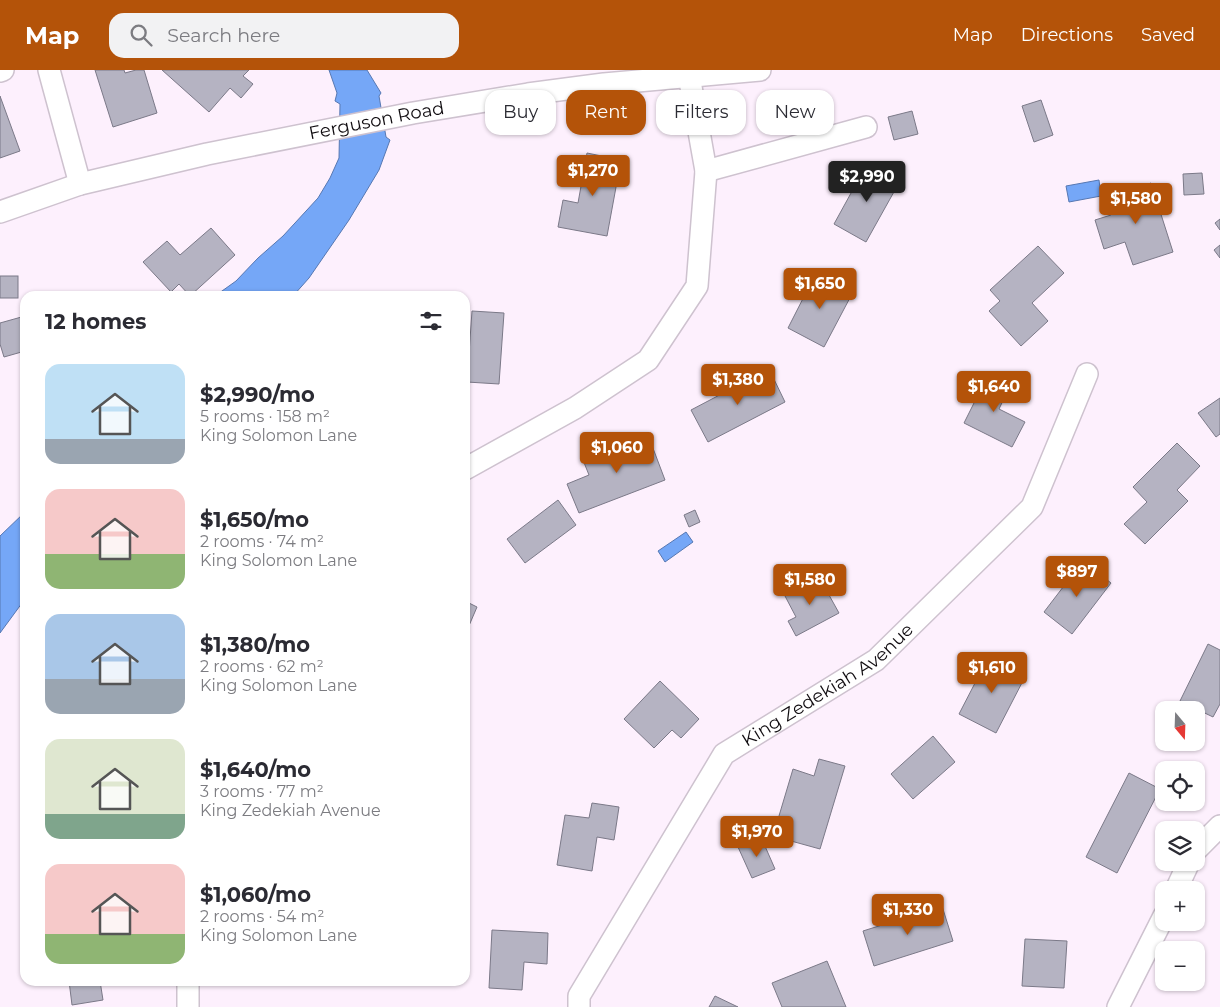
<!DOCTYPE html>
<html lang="en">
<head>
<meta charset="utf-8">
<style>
	:root { --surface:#fff; --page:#f2f2f3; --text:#2b2b33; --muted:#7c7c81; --accent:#b45309 }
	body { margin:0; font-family:Montserrat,sans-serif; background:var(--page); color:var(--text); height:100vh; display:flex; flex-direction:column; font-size:19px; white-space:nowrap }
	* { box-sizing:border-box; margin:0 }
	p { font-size:16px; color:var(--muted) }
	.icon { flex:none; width:28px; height:28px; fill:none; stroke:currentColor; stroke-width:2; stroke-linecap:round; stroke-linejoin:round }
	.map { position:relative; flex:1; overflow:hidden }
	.details { position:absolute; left:20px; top:221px; width:450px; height:695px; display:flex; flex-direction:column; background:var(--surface); border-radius:15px; box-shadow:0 1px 4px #0004 }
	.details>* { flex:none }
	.guide { position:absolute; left:485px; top:20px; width:475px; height:45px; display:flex; gap:10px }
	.needle { width:32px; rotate:161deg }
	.fabs { position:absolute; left:1155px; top:631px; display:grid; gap:10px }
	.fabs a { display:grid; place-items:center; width:50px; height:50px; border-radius:10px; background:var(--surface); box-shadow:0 1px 4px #0004; font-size:25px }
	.price { position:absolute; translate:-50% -42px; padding:0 11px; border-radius:5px; background:var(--accent); color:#fff; font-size:16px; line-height:32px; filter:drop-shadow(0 1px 2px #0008) }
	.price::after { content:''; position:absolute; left:50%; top:30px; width:15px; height:11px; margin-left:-8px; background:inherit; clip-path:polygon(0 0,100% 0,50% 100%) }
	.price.active { background:#222; color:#fff }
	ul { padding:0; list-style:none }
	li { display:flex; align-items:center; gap:15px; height:125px; padding:0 25px }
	li span { display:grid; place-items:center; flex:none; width:140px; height:100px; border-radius:15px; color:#555 }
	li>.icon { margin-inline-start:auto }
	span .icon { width:60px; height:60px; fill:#fffc; stroke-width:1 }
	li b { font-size:21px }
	h2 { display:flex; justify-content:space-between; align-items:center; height:60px; padding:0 25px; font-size:21px }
	.pill { padding:0 18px; border-radius:15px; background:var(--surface); box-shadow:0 1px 4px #0004; font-size:18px; line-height:45px }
	.pill.active { background:var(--accent); color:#fff }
	header { display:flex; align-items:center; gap:30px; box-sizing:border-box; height:70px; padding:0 25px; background:var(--accent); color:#fff }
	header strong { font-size:24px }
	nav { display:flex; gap:28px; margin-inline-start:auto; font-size:18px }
	.search { width:350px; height:45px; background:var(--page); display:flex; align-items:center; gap:12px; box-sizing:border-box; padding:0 18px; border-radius:15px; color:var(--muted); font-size:19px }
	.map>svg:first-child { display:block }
</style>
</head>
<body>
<header>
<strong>Map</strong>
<div class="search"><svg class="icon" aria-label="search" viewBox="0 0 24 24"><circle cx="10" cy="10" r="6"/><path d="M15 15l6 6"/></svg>Search here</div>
<nav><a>Map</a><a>Directions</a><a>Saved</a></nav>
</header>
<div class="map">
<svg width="1220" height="937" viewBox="0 0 1220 937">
	<rect width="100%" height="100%" fill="#fdf0fd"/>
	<g fill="#75a7f7" stroke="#5778b2">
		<path d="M329,0H367L381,23L379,26L386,67L390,70L379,100L349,150L309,208L293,226H215L236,211L258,188L283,166L318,128L330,108L339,88L340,34L335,31L337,23Z"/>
		<path d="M1099,110L1101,126L1069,132L1066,116Z"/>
		<path d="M25,442V529L0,563V466Z"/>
		<path d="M686,462L693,472L665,492L658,481Z"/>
	</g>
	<g fill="#b5b3c2" stroke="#7b7988">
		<path d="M95,0H124L125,3L136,0H144L157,43L113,57Z"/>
		<path d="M162,0H249L243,6L253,14L241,28L230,18L209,42Z"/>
		<path d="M0,26L20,81L0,88Z"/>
		<path d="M1041,30L1053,65L1034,72L1022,36Z"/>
		<path d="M912,41L918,64L894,70L888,47Z"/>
		<path d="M587,83L621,90L607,166L558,157L563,130L578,133Z"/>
		<path d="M867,94L900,111L866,172L834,154Z"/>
		<path d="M1202,103L1204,124L1184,125L1183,104Z"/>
		<path d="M1151,113L1173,182L1133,195L1125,172L1104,179L1095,150L1111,145L1106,128Z"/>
		<path d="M1220,149V160L1215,153Z"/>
		<path d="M211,158L235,185L190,226L179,214L171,222L143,192L167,171L180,185Z"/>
		<path d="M1220,175V188L1214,180Z"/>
		<path d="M1038,176L1064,203L1032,233L1048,251L1021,276L989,241L1000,231L990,220Z"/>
		<path d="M816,203L853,222L824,277L788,258Z"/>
		<rect x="0" y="206" width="18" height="22"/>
		<path d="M472,241L504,243L499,314L467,312Z"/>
		<path d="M25,246V281L4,287L0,274V253Z"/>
		<path d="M769,299L785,332L708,372L691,340Z"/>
		<path d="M988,305L1010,316L999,339L1025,352L1012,377L964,353Z"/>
		<path d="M1220,328V364L1216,367L1198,343Z"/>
		<path d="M648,365L665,410L579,443L567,414L589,405L583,390Z"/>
		<path d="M1177,373L1200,396L1177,420L1188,431L1145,474L1124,454L1147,432L1133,417Z"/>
		<path d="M558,430L576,455L525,493L507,469Z"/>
		<path d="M695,440L700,452L689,457L684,445Z"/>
		<path d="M1083,491L1111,513L1072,564L1044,542Z"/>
		<path d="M819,507L839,543L796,566L788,551L796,547L785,526Z"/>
		<path d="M465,531L477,537L465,565Z"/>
		<path d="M1208,574L1220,580V634L1213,647L1180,631Z"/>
		<path d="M989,586L1026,605L996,663L959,644Z"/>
		<path d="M660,611L699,649L681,668L672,660L654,678L624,649Z"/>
		<path d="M933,666L955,692L913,729L891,704Z"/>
		<path d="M819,689L845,696L820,779L773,766L793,699L814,706Z"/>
		<path d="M1129,703L1160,719L1117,803L1086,787Z"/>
		<path d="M592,733L619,737L614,770L597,767L592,801L557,795L565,745L589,748Z"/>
		<path d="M761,767L775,799L752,808L738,777Z"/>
		<path d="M942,836L953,871L874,896L863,861Z"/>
		<path d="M492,860L548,863L547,894L524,892L522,920L489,918Z"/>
		<path d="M1025,869L1067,871L1064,918L1022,916Z"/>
		<path d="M827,891L846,937H782L772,913Z"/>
		<path d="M69,911H100L103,930L72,935Z"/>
		<path d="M269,911H307L270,914Z"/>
		<path d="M715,926L738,937H709Z"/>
	</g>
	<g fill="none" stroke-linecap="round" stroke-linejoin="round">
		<defs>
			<g id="minor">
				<path d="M49,0L80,114"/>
				<path d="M0,1L3,0"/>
				<path d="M706,101L866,57"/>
				<path id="s1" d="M0,142L80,114L207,84L413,43L528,24L604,14L760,0"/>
				<path d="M465,399L575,338L648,290L697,216L706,101L688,0"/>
				<path d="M1196,780L1220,756"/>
				<path d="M1176,820L1189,792"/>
				<path d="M188,911V937"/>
				<path id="s2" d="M579,937V926L724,684L876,590L1032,437L1087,304"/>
				<path d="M1118,937L1164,846"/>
			</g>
		</defs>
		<use href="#minor" stroke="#cec2cf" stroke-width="24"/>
		<use href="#minor" stroke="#fff" stroke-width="21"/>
	</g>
	<g text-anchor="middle" stroke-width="4" stroke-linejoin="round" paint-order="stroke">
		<g font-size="18" fill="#100c10" stroke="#fff">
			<text dy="6" stroke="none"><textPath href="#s1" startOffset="388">Ferguson Road</textPath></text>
			<text dy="6" stroke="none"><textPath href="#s2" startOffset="418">King Zedekiah Avenue</textPath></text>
		</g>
	</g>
</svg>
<div class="fabs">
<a><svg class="needle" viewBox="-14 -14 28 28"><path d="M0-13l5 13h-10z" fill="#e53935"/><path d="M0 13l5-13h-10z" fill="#7c7c81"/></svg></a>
<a><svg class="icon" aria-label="locate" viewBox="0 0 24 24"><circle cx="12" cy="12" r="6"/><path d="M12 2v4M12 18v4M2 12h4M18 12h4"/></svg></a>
<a><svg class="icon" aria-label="layers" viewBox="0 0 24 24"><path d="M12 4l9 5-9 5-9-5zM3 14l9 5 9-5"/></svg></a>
<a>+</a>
<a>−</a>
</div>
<b class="price" style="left:593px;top:127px">$1,270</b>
<b class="price active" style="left:867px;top:133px">$2,990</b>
<b class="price" style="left:1136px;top:155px">$1,580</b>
<b class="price" style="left:820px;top:240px">$1,650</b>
<b class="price" style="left:738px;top:336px">$1,380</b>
<b class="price" style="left:994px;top:343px">$1,640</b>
<b class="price" style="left:617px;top:404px">$1,060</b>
<b class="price" style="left:1077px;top:528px">$897</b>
<b class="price" style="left:810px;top:536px">$1,580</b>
<b class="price" style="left:992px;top:624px">$1,610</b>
<b class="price" style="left:757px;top:788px">$1,970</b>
<b class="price" style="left:908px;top:866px">$1,330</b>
<div class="guide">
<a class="pill">Buy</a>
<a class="pill active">Rent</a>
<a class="pill">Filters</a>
<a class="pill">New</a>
</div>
<section class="details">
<h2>12 homes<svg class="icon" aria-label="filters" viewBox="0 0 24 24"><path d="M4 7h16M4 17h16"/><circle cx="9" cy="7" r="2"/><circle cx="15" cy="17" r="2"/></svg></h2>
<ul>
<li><span style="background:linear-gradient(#bfe0f5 75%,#9aa5b1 0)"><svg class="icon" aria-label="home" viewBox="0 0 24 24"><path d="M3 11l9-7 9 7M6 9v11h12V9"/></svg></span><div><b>$2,990/mo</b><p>5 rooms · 158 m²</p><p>King Solomon Lane</p></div></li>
<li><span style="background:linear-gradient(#f6c9c9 65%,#8fb573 0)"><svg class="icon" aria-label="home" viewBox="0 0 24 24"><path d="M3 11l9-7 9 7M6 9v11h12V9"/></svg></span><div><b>$1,650/mo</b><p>2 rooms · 74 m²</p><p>King Solomon Lane</p></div></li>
<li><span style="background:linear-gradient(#a9c7e8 65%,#9aa5b1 0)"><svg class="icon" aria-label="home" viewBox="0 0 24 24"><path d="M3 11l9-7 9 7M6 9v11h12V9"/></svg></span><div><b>$1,380/mo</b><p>2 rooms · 62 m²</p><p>King Solomon Lane</p></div></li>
<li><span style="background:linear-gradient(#dfe7d0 75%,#7fa58c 0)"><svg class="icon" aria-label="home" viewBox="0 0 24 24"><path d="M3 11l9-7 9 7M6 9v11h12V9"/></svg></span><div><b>$1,640/mo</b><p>3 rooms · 77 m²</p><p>King Zedekiah Avenue</p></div></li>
<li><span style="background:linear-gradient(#f6c9c9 70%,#8fb573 0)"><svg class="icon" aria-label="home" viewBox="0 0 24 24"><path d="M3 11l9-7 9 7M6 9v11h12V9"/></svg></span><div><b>$1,060/mo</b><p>2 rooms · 54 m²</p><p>King Solomon Lane</p></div></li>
</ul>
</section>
</div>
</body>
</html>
